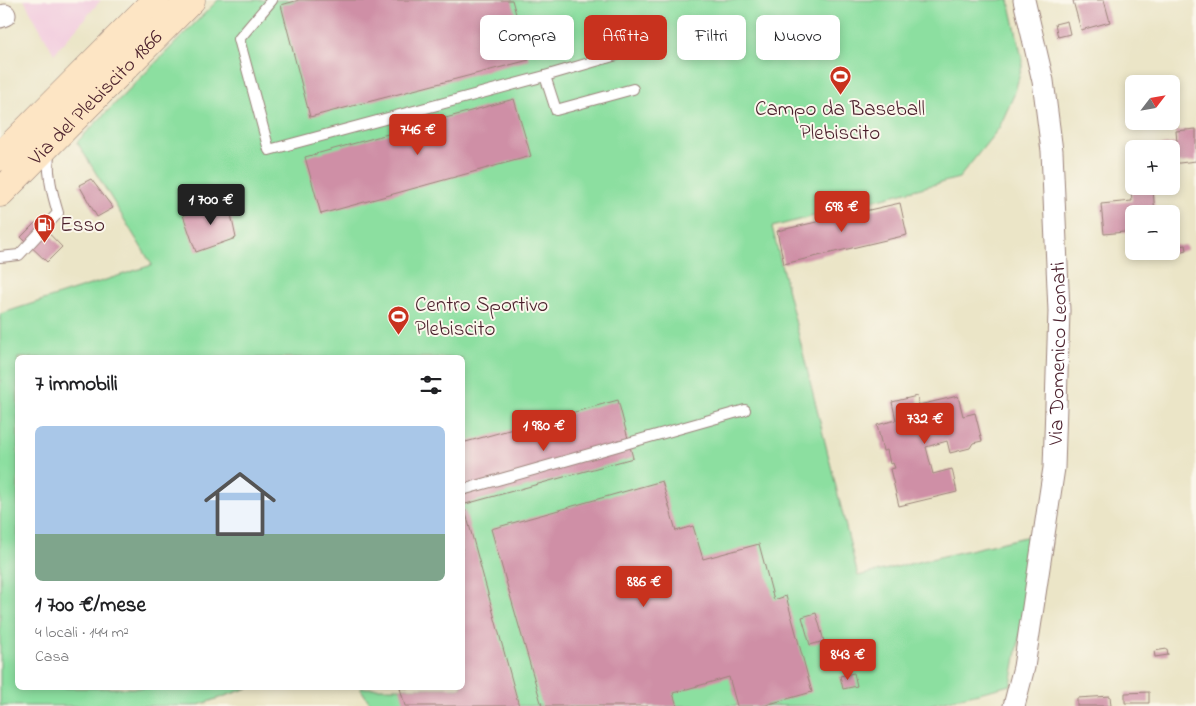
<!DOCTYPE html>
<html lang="it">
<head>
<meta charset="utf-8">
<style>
	:root { --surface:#fff; --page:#f2f2f2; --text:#202124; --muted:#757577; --line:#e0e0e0; --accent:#c8321e }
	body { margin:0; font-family:"Indie Flower",sans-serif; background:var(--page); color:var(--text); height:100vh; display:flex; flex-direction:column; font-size:19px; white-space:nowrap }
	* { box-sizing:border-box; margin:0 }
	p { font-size:16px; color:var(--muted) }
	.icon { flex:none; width:28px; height:28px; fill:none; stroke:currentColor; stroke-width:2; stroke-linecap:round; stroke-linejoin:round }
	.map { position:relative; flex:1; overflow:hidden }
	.panel { position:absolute; left:15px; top:355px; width:450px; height:335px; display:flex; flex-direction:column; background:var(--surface); border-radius:8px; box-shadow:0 2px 8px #0003 }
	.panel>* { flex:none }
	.guide { position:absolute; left:480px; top:15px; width:475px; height:45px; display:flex; gap:10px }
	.needle { width:32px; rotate:59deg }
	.fabs { position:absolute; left:1125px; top:75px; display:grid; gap:10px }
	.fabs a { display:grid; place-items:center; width:55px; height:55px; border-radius:8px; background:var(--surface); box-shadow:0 2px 8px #0003; font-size:25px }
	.price { position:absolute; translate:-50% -42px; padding:0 11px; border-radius:5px; background:var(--accent); color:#fff; font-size:16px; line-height:32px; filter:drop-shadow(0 1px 2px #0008) }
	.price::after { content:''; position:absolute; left:50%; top:30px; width:15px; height:11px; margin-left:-8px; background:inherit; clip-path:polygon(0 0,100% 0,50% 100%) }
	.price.on { background:#222; color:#fff }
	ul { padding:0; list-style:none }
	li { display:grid; align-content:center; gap:10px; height:265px; padding:0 20px }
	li+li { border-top:1px solid var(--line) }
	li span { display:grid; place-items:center; height:155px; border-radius:8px; color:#555 }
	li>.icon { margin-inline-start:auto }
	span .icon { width:90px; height:90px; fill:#fffc; stroke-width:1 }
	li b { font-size:21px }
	h2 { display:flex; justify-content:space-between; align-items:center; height:60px; padding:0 20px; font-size:21px }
	.tag { padding:0 18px; border-radius:8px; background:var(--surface); box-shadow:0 2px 8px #0003; font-size:18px; line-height:45px }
	.tag.on { background:var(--accent); color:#fff }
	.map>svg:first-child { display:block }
</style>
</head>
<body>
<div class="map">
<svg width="1196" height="706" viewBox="0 0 1196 706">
	<rect width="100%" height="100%" fill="#fbf7ec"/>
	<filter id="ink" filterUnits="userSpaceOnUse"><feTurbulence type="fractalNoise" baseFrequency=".02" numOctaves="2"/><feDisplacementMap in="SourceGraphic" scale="10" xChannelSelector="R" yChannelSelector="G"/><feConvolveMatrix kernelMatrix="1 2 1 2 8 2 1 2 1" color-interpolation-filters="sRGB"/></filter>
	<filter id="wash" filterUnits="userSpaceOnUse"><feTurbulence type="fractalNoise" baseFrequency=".0096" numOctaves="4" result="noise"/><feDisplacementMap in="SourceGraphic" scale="20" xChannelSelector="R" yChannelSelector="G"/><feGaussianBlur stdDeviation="1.12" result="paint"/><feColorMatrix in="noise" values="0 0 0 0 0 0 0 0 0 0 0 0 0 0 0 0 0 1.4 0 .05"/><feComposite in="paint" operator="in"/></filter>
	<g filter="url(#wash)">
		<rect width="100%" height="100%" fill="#ebe5c7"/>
		<path fill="#f3cfdf" d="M24,0H101L54,54Z"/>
		<path fill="#8cdfa0" stroke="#6b7f66" d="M218,0H1009L1023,63L1014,95L999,128L959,178L772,227L858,576L1038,534L1011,685L925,706H372L360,688H462V358H18V688H248L196,706H0V314L152,265L77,142Z"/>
		<g id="blocks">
			<g fill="#cf8fa6">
				<path d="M299,0H512L529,60L310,117L281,5Z"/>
				<path d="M1077,0H1104L1110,22L1081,30L1073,1Z"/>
				<path d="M1067,21L1070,34L1058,37L1055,24Z"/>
				<path d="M514,99L531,156L321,214L305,157Z"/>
				<path d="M1196,129V161L1171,164V149H1147V147L1177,143L1176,131Z"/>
				<path d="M91,179L113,208L97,217L79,185Z"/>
				<path d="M1153,189L1155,214H1134V231L1104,234L1101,204L1132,201L1131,191Z"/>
				<path d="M228,200L236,238L196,252L183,215Z"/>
				<path d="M900,203L907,235L784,264L777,231Z"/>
				<path d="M37,221L62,247L47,262L21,237Z"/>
				<path d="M1178,245V246L1186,245L1187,250L1167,255L1166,251H1171V246Z"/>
				<path d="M917,396L919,405L958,396L963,416L975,413L982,441L973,443L970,448L950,453L947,441L926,447L933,474L952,469L957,492L899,506L890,469L895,468L893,463L890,464L887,450L883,451L877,425L896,420L892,402Z"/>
				<path d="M618,400L633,458L462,505V443Z"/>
				<path d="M662,481L676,531L693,526L703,559L759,544L774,600L786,596L812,692L762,706H737L729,677L673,693L677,706H542L491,529Z"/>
				<path d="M465,510L519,706H405L400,688H462V511Z"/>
				<path d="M816,613L824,641L810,645L802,617Z"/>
				<path d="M1167,649L1168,655L1155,657L1154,651Z"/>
				<path d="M854,673L857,686L843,689L840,676Z"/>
				<path d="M1149,692V703H1125V693Z"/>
				<path d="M1110,696L1111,706H1077V698Z"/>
			</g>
		</g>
	</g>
	<g filter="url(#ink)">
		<use href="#blocks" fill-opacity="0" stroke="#9a8279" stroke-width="1"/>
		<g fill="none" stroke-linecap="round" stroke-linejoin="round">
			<defs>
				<g id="lane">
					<path d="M272,0L239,39L269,150L545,76L556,110L633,89"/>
					<path d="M545,76L627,52"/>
					<path d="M0,257L19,255L58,213C52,193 47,173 49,152"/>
					<path d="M462,490L745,410"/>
				</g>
				<g id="street">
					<path d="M0,17L5,15"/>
					<path id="s1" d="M1014,706L1024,667L1054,468L1059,311L1052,151L1043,81L1024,0"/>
				</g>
				<g id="secondary">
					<path d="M0,157L156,0"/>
					<path id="s2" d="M0,193L191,0"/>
				</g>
			</defs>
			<use href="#lane" stroke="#9a8279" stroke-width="12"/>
			<use href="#street" stroke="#9a8279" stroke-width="23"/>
			<use href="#secondary" stroke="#9a8279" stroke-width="29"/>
			<use href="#lane" stroke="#fff" stroke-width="10"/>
			<use href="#street" stroke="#fff" stroke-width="21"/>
			<use href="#secondary" stroke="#fde5c4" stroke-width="28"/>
		</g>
	</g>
	<defs>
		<symbol id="stadium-pin" viewBox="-11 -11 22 30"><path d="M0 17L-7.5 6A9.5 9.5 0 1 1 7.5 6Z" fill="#c8321e" stroke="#fbf7ec"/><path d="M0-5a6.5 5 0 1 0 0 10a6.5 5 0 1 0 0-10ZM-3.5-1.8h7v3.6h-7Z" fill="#fff"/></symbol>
		<symbol id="fuel-pin" viewBox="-11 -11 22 30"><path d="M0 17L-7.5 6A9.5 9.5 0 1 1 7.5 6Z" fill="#c8321e" stroke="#fbf7ec"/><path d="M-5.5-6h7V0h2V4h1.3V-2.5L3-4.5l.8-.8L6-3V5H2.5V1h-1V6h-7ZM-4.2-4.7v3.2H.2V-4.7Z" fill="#fff"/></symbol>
	</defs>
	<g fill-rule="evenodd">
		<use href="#stadium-pin" x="828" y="64" width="25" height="34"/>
		<use href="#fuel-pin" x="32" y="212" width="25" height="34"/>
		<use href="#stadium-pin" x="386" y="304" width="25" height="34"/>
	</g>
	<g text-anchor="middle" stroke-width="4" stroke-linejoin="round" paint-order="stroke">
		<g font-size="21" fill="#4a1f2b" stroke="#fbf7ec">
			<text dy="7" stroke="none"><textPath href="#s2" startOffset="135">Via del Plebiscito 1866</textPath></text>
			<text dy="7" stroke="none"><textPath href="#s1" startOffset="356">Via Domenico Leonati</textPath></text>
		</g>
		<g font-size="21" fill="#4a1f2b" stroke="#fbf7ec" text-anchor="start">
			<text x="840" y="115" text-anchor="middle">Campo da Baseball<tspan x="840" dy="24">Plebiscito</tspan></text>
			<text x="60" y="231">Esso</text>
			<text x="415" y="311">Centro Sportivo<tspan x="415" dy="24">Plebiscito</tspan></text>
		</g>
	</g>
</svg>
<div class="fabs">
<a><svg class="needle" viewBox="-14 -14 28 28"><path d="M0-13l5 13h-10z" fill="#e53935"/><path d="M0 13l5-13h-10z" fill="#757577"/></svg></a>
<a>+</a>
<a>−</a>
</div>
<b class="price" style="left:418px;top:156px">746 €</b>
<b class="price on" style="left:211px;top:226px">1 700 €</b>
<b class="price" style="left:842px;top:233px">698 €</b>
<b class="price" style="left:925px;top:445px">732 €</b>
<b class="price" style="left:544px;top:452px">1 980 €</b>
<b class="price" style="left:644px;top:608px">886 €</b>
<b class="price" style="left:848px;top:681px">843 €</b>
<div class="guide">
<a class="tag">Compra</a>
<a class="tag on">Affitta</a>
<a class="tag">Filtri</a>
<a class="tag">Nuovo</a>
</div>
<section class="panel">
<h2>7 immobili<svg class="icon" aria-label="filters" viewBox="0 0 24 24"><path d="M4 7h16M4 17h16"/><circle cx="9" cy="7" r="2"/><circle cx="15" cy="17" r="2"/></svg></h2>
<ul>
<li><span style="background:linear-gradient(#a9c7e8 70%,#7fa58c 0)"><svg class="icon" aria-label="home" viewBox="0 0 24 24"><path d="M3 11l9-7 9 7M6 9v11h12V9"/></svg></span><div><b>1 700 €/mese</b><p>4 locali · 144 m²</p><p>Casa</p></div></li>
</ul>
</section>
</div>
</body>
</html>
